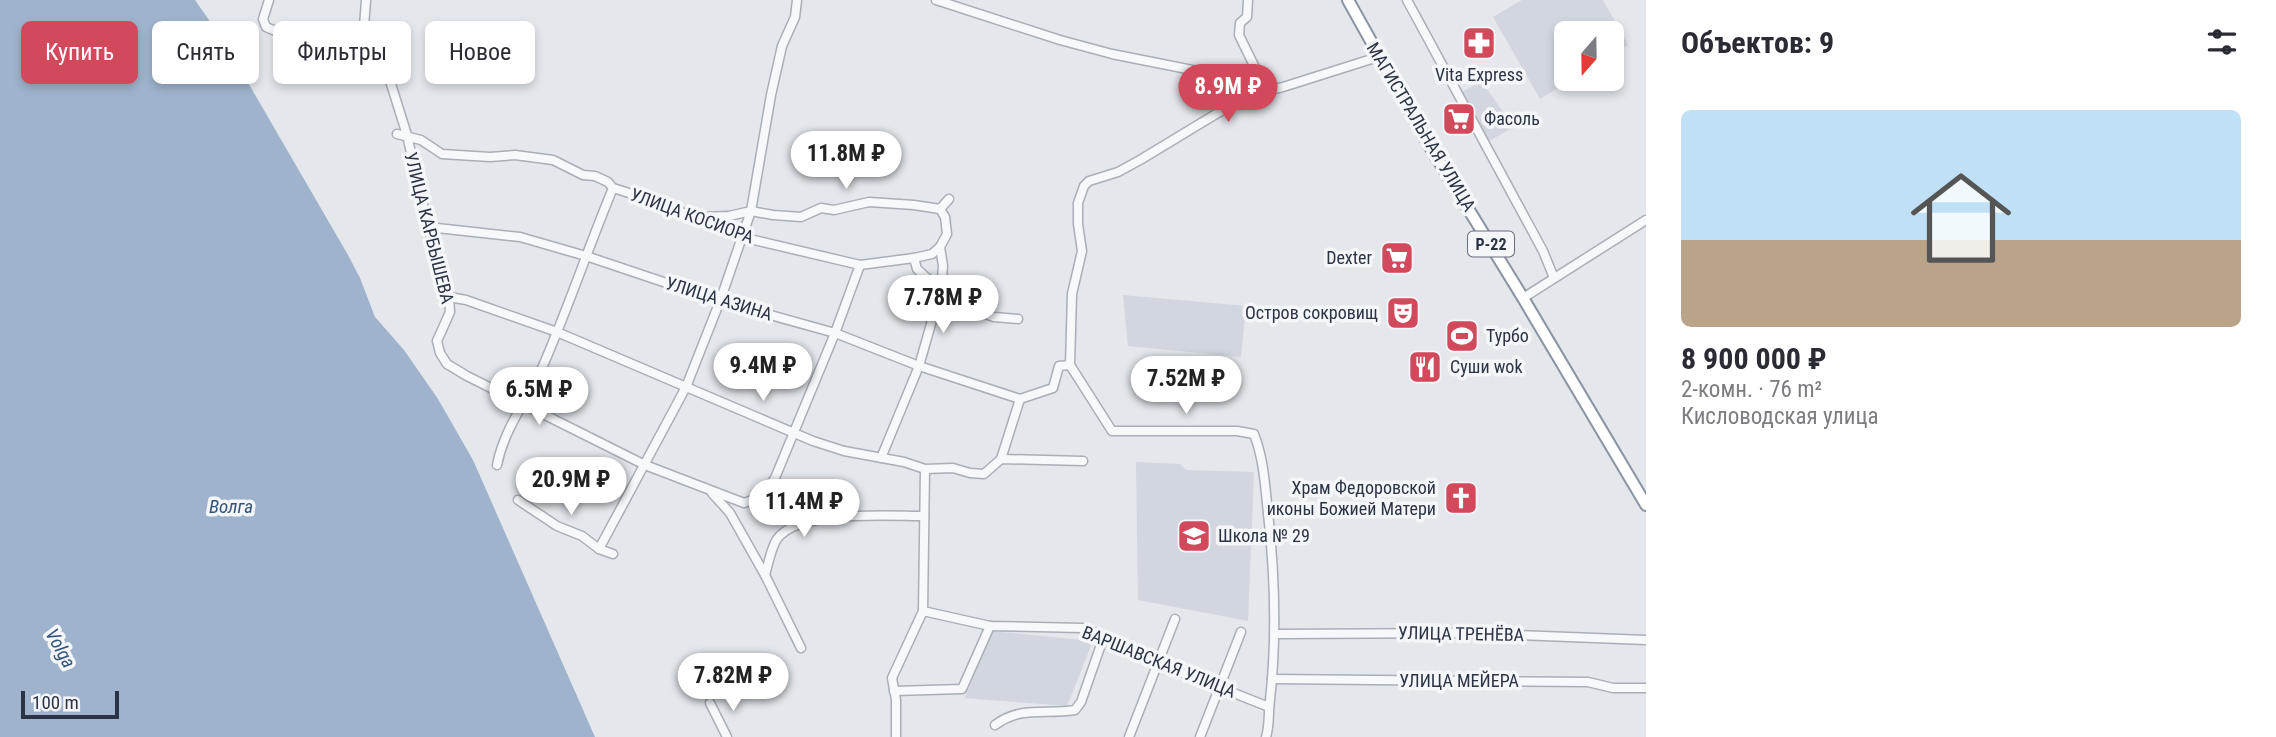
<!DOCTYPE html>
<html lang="ru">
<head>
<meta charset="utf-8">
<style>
	:root { --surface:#fff; --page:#f2f2f3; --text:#2b2b33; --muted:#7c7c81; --line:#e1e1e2; --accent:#d1495b }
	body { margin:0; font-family:"Roboto Condensed",sans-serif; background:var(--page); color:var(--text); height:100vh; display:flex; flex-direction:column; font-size:26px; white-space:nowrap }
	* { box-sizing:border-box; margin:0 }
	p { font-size:23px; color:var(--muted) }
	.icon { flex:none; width:38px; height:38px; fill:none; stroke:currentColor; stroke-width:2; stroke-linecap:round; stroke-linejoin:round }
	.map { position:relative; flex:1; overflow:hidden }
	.sheet { display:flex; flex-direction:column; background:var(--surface); width:630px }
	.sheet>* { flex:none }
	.top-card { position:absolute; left:21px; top:21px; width:665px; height:63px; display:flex; gap:14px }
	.needle { width:46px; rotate:200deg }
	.controls { position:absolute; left:1554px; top:21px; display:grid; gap:14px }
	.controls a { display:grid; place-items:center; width:70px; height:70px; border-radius:10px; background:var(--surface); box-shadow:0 4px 10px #0003; font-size:35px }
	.scale { position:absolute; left:21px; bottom:18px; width:98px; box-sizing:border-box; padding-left:7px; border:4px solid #2b3445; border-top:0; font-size:19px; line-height:24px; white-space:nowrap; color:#2b3445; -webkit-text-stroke:5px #f4f6f9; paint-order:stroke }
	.price { position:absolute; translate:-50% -60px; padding:0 16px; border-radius:24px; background:#fff; color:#222; font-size:23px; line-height:46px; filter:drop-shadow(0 2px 4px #0008) }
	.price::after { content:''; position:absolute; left:50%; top:42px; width:21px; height:16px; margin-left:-10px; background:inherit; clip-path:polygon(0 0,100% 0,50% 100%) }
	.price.active { background:var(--accent); color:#fff }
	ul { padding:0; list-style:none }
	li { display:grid; align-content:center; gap:14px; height:371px; padding:0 35px }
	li+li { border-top:2px solid var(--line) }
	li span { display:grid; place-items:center; height:217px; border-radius:10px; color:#555 }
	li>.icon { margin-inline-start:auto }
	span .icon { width:126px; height:126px; fill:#fffc; stroke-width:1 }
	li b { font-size:30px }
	h2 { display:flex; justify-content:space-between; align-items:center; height:84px; padding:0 35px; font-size:30px }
	.pill { padding:0 24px; border-radius:10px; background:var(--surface); box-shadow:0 4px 10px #0003; font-size:24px; line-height:63px }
	.pill.active { background:var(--accent); color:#fff }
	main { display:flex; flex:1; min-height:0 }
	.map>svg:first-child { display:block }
</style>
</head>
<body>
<main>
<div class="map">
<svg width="1646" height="737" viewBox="0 0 1646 737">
	<rect width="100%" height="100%" fill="#e4e7ec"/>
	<g fill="#d2d6de">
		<path d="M1522,0H1603L1628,45L1612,55V33H1566V79H1573L1540,99L1493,17Z"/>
		<path d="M1481,81L1514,127L1489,141L1462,92Z"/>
		<path d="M1123,295L1246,306L1241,357L1128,346Z"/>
		<path d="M1136,462L1180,464L1186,470L1254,472L1248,621L1138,600Z"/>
		<path d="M991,631L1093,641L1067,706L965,698Z"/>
	</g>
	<path fill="#9fb4cc" d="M0,0H195L225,43L348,255L360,278L375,317L404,350L438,399L473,460L595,737H0Z"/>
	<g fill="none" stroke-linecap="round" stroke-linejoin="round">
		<defs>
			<g id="minor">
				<path d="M269,0L263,19L266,27L273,30C309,28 318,24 349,45L360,38L364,27"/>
				<path d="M366,0L364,27L381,52L407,135L428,227L449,297L450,312L437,341L440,353L447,364L467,376L645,465L744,503L761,497L775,478L835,333L860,265"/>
				<path d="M936,0L1060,40L1112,54L1273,86"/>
				<path d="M1248,0L1247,17L1240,23L1239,35L1264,86"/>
				<path d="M1407,0L1543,251L1554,278"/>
				<path d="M397,134L421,140L442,154L490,157L515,155L553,160L583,175L595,176L608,182L613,188L645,198L750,239L860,265L914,258L917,269L927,278L977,311L994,317L1018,319"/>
				<path d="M699,217L729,216L751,211L773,215L801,217L821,208L834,210L869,202L914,205L940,209L949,199"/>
				<path d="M428,227L520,237L586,256L720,301L835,333L919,366L1020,399L1053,388L1059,366L1070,365"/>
				<path d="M914,258L932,254L940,247"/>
				<path d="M449,297L466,300L557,332L813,441L844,451L904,462L925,469L953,468L970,473L984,474L1001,459L1083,461"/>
				<path d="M1523,298L1646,220"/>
				<path d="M881,458L919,366L941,289L943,266L940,247L947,234L945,217L940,209"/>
				<path d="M1001,459L1020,399"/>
				<path d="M497,465C504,429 527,400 542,368C568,309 588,248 613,188"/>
				<path d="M712,493L730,513L765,575"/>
				<path d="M518,500L557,526L582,536L599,549L613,554"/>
				<path d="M599,549L686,387L720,301L751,211L771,95L782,46L795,17L797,0"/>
				<path d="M923,611L990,626L1082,628L1104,636L1158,663L1269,707"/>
				<path d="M1276,634L1464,633L1646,640"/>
				<path d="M801,648L765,575C768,565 771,548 777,539C799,509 889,516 924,516"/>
				<path d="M1272,679L1588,682L1613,688H1646"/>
				<path d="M894,691L962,689L990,626"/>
				<path d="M710,703L727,737"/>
				<path d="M995,725C1022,705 1045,715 1075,710L1081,702L1104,636"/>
				<path d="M896,737V700L892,678L923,611L925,469"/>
				<path d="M1129,737L1175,619"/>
				<path d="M1200,737L1241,632"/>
				<path d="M1266,737C1270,724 1268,713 1270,700C1277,637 1275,576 1268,513C1265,486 1264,460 1254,434L1237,431H1112L1070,365L1072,294L1082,251L1078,224V203L1084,186L1089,181L1118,172L1140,160L1216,114L1254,94L1283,87L1378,57"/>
			</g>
			<path id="highway" d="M1348,0L1429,145L1523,298L1646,505"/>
		</defs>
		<use href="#minor" stroke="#a9aeb7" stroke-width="11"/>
		<use href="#highway" stroke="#8b94a3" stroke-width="14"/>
		<use href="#minor" stroke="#f7f8fa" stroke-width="8"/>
		<use href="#highway" stroke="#fff" stroke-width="10"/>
	</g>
	<defs>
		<symbol id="pharmacy-square" viewBox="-11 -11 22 22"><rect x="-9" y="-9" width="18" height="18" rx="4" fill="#d1495b" stroke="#f4f6f9"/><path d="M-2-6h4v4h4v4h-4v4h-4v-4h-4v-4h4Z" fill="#fff"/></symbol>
		<symbol id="supermarket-square" viewBox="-11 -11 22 22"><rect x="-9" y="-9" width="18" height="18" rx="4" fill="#d1495b" stroke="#f4f6f9"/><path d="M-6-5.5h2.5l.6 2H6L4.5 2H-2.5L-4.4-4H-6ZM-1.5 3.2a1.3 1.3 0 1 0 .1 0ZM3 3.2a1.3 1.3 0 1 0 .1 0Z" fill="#fff"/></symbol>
		<symbol id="theatre-square" viewBox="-11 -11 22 22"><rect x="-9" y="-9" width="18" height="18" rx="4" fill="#d1495b" stroke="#f4f6f9"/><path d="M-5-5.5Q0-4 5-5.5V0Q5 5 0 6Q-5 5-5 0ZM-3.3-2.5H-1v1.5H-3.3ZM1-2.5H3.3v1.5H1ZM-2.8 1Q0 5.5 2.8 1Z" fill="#fff"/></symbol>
		<symbol id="stadium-square" viewBox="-11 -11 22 22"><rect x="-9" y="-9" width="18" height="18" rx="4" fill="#d1495b" stroke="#f4f6f9"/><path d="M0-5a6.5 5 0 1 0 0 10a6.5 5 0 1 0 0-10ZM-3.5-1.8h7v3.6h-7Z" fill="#fff"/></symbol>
		<symbol id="restaurant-square" viewBox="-11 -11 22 22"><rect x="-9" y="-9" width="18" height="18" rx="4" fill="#d1495b" stroke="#f4f6f9"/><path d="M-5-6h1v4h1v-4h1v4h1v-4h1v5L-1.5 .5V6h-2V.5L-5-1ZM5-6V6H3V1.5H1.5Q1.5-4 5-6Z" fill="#fff"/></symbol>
		<symbol id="church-square" viewBox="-11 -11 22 22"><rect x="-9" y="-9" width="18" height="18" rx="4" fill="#d1495b" stroke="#f4f6f9"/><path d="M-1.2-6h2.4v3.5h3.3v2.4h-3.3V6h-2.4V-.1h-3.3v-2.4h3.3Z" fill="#fff"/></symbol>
		<symbol id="school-square" viewBox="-11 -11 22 22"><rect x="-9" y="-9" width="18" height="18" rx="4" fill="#d1495b" stroke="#f4f6f9"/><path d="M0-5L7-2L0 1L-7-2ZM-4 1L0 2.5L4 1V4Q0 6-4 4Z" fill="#fff"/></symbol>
	</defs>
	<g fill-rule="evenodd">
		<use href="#pharmacy-square" x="1460" y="24" width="38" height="38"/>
		<use href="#supermarket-square" x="1440" y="100" width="38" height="38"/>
		<use href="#supermarket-square" x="1378" y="239" width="38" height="38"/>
		<use href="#theatre-square" x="1384" y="294" width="38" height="38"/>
		<use href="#stadium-square" x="1443" y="317" width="38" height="38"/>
		<use href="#restaurant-square" x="1406" y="348" width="38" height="38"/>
		<use href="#church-square" x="1442" y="479" width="38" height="38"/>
		<use href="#school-square" x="1175" y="517" width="38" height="38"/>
	</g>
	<g text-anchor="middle" stroke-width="7" stroke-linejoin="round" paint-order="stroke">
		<rect fill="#f4f6f9" stroke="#676e7b" stroke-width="2" x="1468" y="231.5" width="46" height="25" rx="5"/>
		<g font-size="16" font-weight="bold" fill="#2b3445">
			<text x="1491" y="250">Р-22</text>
		</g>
		<g font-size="18" fill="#2b3445" stroke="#f4f6f9" text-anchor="start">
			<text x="1479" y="81" text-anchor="middle">Vita Express</text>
			<text x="1484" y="125">Фасоль</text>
			<text x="1372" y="264" text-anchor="end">Dexter</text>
			<text x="1378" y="319" text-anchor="end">Остров сокровищ</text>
			<text x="1486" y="342">Турбо</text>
			<text x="1450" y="373">Суши wok</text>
			<text x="1436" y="494" text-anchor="end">Храм Федоровской<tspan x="1436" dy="21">иконы Божией Матери</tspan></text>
			<text x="1218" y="542">Школа № 29</text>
		</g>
		<g font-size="18" fill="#2b3445" stroke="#f4f6f9">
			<text transform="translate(1421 127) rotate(59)" y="6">МАГИСТРАЛЬНАЯ УЛИЦА</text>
			<text transform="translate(692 216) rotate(20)" y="6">УЛИЦА КОСИОРА</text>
			<text transform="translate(429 228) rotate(76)" y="6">УЛИЦА КАРБЫШЕВА</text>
			<text transform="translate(719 299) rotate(17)" y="6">УЛИЦА АЗИНА</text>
			<text transform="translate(1461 634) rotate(1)" y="6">УЛИЦА ТРЕНЁВА</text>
			<text transform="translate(1159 662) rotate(22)" y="6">ВАРШАВСКАЯ УЛИЦА</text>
			<text x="1459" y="687">УЛИЦА МЕЙЕРА</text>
		</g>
		<g font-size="19" font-style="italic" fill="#34527a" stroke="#f4f6f9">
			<text x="231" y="513">Волга</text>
			<text transform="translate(61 648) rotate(61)" y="7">Volga</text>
		</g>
	</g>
</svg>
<div class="controls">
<a><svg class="needle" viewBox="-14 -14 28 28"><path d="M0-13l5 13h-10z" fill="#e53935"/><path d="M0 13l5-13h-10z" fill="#7c7c81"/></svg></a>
</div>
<div class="scale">100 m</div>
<b class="price active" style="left:1228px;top:124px">8.9M ₽</b>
<b class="price" style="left:846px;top:191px">11.8M ₽</b>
<b class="price" style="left:943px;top:335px">7.78M ₽</b>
<b class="price" style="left:763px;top:403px">9.4M ₽</b>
<b class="price" style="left:1186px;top:416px">7.52M ₽</b>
<b class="price" style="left:539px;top:427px">6.5M ₽</b>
<b class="price" style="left:571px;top:517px">20.9M ₽</b>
<b class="price" style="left:804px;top:539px">11.4M ₽</b>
<b class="price" style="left:733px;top:713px">7.82M ₽</b>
<div class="top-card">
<a class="pill active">Купить</a>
<a class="pill">Снять</a>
<a class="pill">Фильтры</a>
<a class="pill">Новое</a>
</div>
</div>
<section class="sheet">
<h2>Объектов: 9<svg class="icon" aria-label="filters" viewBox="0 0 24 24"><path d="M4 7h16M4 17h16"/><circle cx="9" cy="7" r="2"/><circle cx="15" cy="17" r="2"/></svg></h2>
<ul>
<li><span style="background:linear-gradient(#bfe0f5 60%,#b9a48a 0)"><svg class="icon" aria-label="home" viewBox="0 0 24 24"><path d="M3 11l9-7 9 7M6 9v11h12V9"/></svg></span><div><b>8 900 000 ₽</b><p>2-комн. · 76 m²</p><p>Кисловодская улица</p></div></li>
</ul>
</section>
</main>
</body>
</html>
